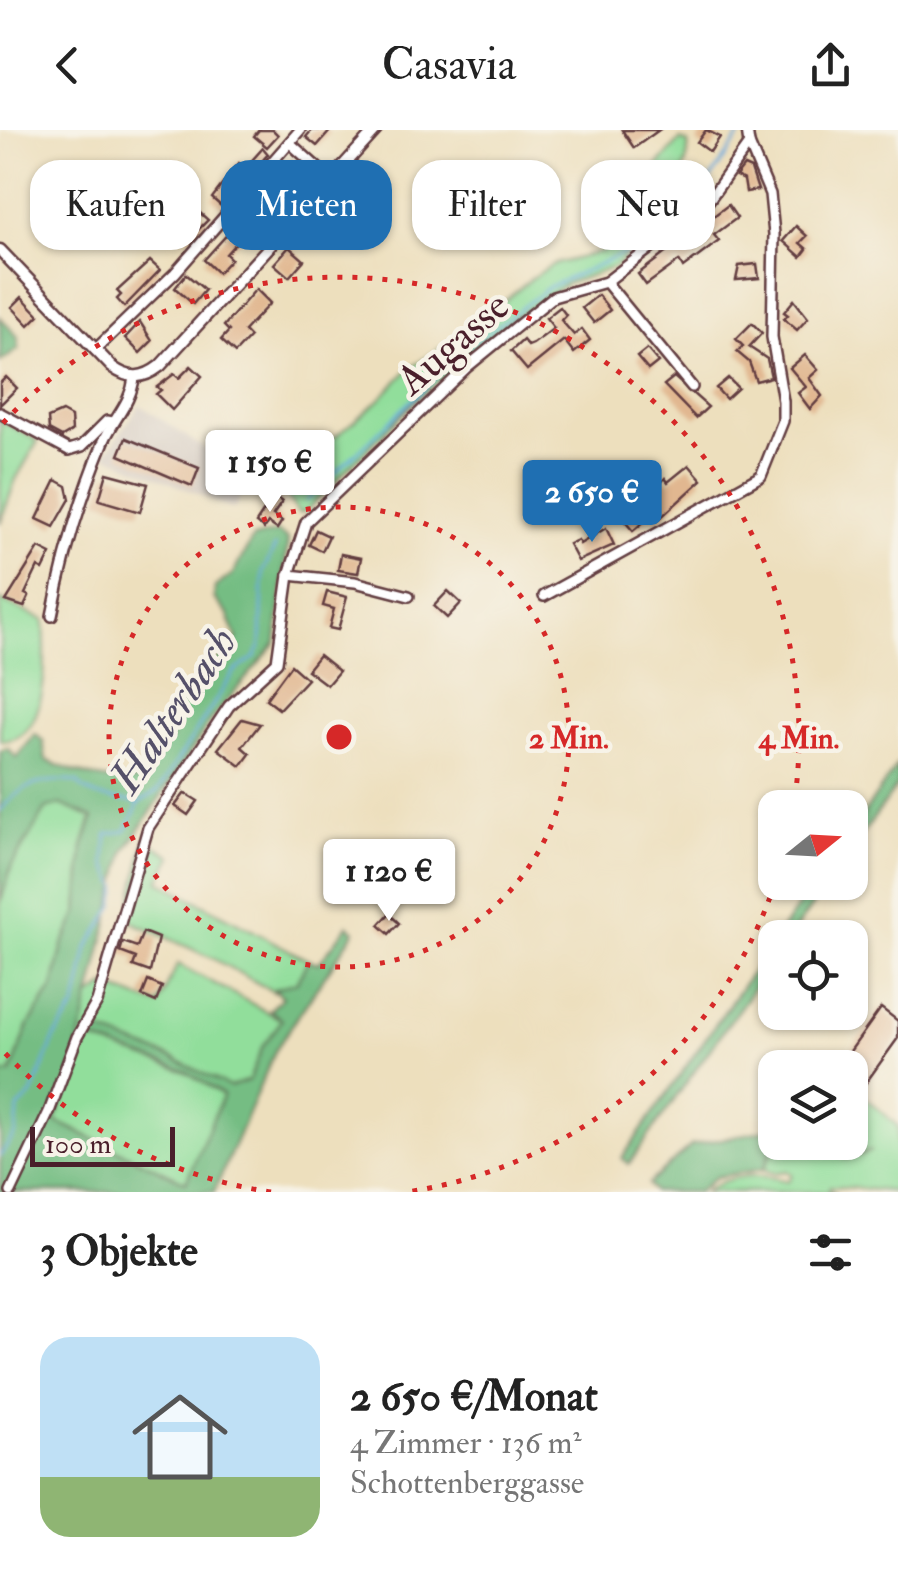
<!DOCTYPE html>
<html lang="de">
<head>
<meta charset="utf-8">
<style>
	:root { --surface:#fff; --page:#f6f6f6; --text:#222; --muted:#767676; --line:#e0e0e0; --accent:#1f6fb2 }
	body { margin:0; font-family:"IM FELL Double Pica",serif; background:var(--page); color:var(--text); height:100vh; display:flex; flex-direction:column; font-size:38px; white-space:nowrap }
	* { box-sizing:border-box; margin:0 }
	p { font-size:32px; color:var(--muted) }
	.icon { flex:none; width:55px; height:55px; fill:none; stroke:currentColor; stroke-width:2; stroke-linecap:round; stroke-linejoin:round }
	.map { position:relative; height:1062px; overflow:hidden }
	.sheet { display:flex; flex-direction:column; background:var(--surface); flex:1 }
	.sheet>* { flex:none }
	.hud { position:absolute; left:30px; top:30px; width:840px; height:90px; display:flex; gap:20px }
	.needle { width:65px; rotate:72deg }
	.fabs { position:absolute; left:758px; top:660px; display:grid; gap:20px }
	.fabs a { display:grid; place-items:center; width:110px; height:110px; border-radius:20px; background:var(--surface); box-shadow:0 2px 8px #0004; font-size:50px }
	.scale { position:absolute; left:30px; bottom:25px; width:145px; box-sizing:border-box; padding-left:10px; border:5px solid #4a1f2b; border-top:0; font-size:28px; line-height:35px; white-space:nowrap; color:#4a1f2b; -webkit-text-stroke:8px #f7f3e8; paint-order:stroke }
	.price { position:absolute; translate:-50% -85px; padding:0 22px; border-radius:10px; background:#fff; color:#222; font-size:32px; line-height:65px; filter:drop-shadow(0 2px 5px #0008) }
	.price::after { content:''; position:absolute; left:50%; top:60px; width:30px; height:22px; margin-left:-15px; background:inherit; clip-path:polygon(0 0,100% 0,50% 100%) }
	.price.on { background:var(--accent); color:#fff }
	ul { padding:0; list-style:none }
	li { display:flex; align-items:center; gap:30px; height:250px; padding:0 40px }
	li+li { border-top:2px solid var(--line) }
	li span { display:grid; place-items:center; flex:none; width:280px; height:200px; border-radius:30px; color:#555 }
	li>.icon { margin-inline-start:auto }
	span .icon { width:120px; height:120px; fill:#fffc; stroke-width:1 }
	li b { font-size:42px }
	h2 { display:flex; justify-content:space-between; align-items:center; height:120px; padding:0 40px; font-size:42px }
	.tag { padding:0 35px; border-radius:30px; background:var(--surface); box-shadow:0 2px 8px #0004; font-size:35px; line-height:90px }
	.tag.on { background:var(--accent); color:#fff }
	header { display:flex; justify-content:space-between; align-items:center; height:130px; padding:0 40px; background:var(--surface); font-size:45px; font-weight:600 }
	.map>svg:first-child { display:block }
</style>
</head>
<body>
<header><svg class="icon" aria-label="back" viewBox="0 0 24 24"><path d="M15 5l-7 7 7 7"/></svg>Casavia<svg class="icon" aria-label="share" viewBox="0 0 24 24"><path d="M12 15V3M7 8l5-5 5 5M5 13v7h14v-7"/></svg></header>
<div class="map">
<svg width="898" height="1062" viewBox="0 0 898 1062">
	<rect width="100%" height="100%" fill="#f7f3e8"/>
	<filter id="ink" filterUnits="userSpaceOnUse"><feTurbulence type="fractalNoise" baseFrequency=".01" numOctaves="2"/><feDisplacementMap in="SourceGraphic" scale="20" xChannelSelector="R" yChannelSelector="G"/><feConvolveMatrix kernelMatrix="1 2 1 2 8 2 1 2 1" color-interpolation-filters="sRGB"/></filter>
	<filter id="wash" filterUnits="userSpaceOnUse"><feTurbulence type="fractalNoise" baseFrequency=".0048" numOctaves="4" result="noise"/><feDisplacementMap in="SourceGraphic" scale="40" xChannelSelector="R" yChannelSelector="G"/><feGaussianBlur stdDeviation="2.25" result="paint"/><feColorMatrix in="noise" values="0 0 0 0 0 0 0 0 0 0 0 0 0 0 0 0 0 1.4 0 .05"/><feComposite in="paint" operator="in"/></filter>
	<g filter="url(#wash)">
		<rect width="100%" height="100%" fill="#eddfbd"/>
		<path fill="#cec2b9" d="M140,275L205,319L239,328L254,339L234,379L105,325Z"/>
		<g fill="#91de9b" stroke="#6e7e63" stroke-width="2.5">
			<path d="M680,10L688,13C692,53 647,83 625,112L628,125L615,137L566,154L512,190L416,270L305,382L298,383L285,363L283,350L377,272L408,240L478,193L532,148L552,135L602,122L652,42Z"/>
			<path d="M0,290L38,311L16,349L0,393Z"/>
			<path d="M0,470L44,490C46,524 51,612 0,611Z"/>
			<path d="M60,674L93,685L83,717L78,783L63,815L53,858L29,895L11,943L0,945V773L12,735L46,678Z"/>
			<path d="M145,710L172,726L159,751L308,830L297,852L274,862L212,828L128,790Z"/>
			<path d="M178,834L282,890L263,916L250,950L230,957L172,928L91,899L87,908L187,942L223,965L186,1052L55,992L69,954L88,868L106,856L158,875Z"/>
			<path d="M850,960L865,967L898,996V1062L830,1056L829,1060L836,1062H705C729,1043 760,1043 788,1051L792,1044L787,1041L773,1043L764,1039L775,1013H834L835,1023L846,1029L872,1021L856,1023L855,1012L862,1006L860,998L850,1001Z"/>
		</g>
		<g fill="#74bd83" stroke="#5f6e57" stroke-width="2.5">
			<path d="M0,187L18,207L19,219L0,232Z"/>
			<path d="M278,402L288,410L276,513L214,586L125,721L69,954L55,991L186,1052L223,965L187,942L87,908L91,898L172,928L230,957L249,950L263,916L282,890L270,880L283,867L274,859L297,852L308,830L319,833L348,795L355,801L276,919L214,1062H0V945L11,943L29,895L53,858L63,815L78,783L83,717L93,688L60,674L46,679L12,735L0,773V621L8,618L17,628L35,604L43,611L46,630C75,643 114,657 144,648L156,622L171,609L180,570L237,509L228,485L214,468L215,457L232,445L253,408Z"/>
			<path d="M898,634V654L850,722V703Z"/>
			<path d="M815,753H828L790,807H776Z"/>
			<path d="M775,809V828L629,1034L622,1028Z"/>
			<path d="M775,998V1013L764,1039L716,1047L698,1062H654L648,1054L692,1015Z"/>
		</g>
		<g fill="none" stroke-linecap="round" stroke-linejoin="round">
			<g stroke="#69aadd" stroke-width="2.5">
				<path d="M469,217L549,157L634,119L690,79L744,0"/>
				<path d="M306,371L455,229"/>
				<path d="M0,681C21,654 44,648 77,652C90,671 119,669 139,673"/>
				<path d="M0,1026L16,1003L18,978L32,965L55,907L76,876L88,817L114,776L118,757L105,733L107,704L126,701L139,673L158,661L234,542L255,527L261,515L263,442L275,417"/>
			</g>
		</g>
		<g id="blocks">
			<g fill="#e1b790">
				<path d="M259,0H273L278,5L267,17L254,6Z"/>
				<path d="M312,0H331L317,16L306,7Z"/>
				<path d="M622,0H659L634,18Z"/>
				<path d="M706,0L720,7L710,22L697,12Z"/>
				<path d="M263,18L268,24L222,77L212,68L239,33L245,38Z"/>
				<path d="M293,32L310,47L302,57L284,42Z"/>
				<path d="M359,36L378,54L367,66L351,44Z"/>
				<path d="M744,36L751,39L758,60L746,62L744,50L736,46Z"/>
				<path d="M269,51L283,64L270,77L257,65Z"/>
				<path d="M728,75L737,88L714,105L719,111L683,138L679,131L646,155L638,144Z"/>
				<path d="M325,78L339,91L326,106L312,94Z"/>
				<path d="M199,82L208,90L189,109L181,100Z"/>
				<path d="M242,88L251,96L226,124L231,129L218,143L204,130Z"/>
				<path d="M796,96L807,106L800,113L807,119L801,127L783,111Z"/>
				<path d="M289,117L304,130L289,147L274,134Z"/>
				<path d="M150,131L160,140L124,177L117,169L121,165L117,161Z"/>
				<path d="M757,134L759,148L736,150L739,136Z"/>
				<path d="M186,144L205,160L193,174L175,158Z"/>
				<path d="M256,159L270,173L244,201L250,207L235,223L221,210L229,201L224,196Z"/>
				<path d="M598,165L610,180L594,193L582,178Z"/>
				<path d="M22,167L39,185L29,195L12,177Z"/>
				<path d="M794,170L808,188L797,200L784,189L788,185L784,182Z"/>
				<path d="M560,177L566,185L561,190L574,205L582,199L590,210L574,223L564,210L527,240L511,221L523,210L528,216L533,214L554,198L546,188Z"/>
				<path d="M140,192L152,211L140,223L125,208Z"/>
				<path d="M752,193L762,203L749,217L767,229L771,247L756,251L749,232L737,222L743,216L736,209Z"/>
				<path d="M647,219L658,232L648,240L637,227Z"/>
				<path d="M805,225L818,240L809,248L822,266L810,279L798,263L806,257L790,238Z"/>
				<path d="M191,236L202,246L172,280L156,264L161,260L157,257L174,244L179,248Z"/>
				<path d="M6,247L17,258L0,275V253Z"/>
				<path d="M674,247L708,277L696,288L664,255Z"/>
				<path d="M728,248L738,258L726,269L716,258Z"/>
				<path d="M62,282L71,287L72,301L62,307L49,300L48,288Z"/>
				<path d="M126,308L199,338L192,356L119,325Z"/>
				<path d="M689,335L702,350L657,391L649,380L658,373L651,364L665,348L668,352Z"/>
				<path d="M107,343L148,354L140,382L99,370Z"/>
				<path d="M56,350L67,356L70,369L54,397L37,389Z"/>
				<path d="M274,366L282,372L273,385L282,391L277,399L268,393L264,399L256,393Z"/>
				<path d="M635,375L647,389L633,401L621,387Z"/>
				<path d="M606,398L614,415L578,431L569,414L578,410L580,414Z"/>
				<path d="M316,400L329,406L322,421L309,415Z"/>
				<path d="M39,418L51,424L43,440L38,437L25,464L29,466L24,477L6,471Z"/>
				<path d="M341,424L361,428L358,443L338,440Z"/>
				<path d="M448,461L461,473L447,488L434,476Z"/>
				<path d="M327,462L347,467L338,500L329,498L334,479L323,476Z"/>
				<path d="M319,525L339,541L327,555L307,540Z"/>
				<path d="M291,535L307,549L279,579L266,569Z"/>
				<path d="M242,589L260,594L242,617L250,624L241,636L218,619Z"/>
				<path d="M185,663L198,671L188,685L175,676Z"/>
				<path d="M389,784L399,793L389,804L379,795Z"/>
				<path d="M143,802L158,808L150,842L133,836L136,828L120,822L123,812L137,817Z"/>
				<path d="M148,851L162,857L156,872L142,866Z"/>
				<path d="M881,878L898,891V908L865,954L850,938H838Z"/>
			</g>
		</g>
	</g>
	<g filter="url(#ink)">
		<use href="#blocks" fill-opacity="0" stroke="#623c41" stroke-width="2.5"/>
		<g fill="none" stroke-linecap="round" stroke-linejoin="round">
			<defs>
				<g id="minor">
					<path d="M290,13L329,48"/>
					<path d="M606,152L692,257"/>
					<path d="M95,220L175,143L300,0"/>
					<path d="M0,283L69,320L82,316L107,291L113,292"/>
					<path d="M289,445L355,452L409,466"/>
					<path d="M544,466L761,346L783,291V271L772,207L774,104L770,64L749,14"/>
					<path d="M52,486C63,427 81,367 104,311C114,288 131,273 134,248"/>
					<path d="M11,1062L49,982L77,907L97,872L148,698L229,576L277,532L289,445L306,392L467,237L553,167L606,152L704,77L749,14L747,0"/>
				</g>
				<path id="tertiary" d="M0,120L112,237C130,250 143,249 160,236L376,0"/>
			</defs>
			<use href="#minor" stroke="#623c41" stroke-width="14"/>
			<use href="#tertiary" stroke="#623c41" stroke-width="15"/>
			<use href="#minor" stroke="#fff" stroke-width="9"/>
			<use href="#tertiary" stroke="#fff" stroke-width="10"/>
		</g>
	</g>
	<g fill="none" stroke="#d62828" stroke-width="5" stroke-dasharray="5 10">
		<circle cx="339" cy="607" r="230"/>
		<path d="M775 753A460 460 0 0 1 407 1062M271 1062A460 460 0 0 1 3 921M3 293A460 460 0 0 1 794 675"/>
	</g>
	<g text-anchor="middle" stroke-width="9" stroke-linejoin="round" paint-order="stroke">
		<g font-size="42" fill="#4a1f2b" stroke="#f7f3e8">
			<text transform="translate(452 212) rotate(-41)" y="15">Augasse</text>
		</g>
		<g font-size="45" font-style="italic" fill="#555069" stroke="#f7f3e8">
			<text transform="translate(172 579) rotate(-56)" y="16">Halterbach</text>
		</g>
	</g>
	<circle cx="339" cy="607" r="15" fill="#d62828" stroke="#f7f3e8" stroke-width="5"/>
	<g font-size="30" text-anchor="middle" font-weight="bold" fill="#d62828" stroke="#f7f3e8" stroke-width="9" stroke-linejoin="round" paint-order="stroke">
		<text x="569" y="618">2 Min.</text>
		<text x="799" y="618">4 Min.</text>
	</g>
</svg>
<div class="fabs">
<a><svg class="needle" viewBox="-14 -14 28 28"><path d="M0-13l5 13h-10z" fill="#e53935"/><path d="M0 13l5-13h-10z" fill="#767676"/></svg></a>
<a><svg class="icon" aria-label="locate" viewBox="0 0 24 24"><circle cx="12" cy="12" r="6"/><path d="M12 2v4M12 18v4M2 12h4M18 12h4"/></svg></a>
<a><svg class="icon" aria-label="layers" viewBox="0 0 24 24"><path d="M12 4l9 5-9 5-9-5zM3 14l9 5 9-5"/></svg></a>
</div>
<div class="scale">100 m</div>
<b class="price" style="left:270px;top:385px">1 150 €</b>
<b class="price on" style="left:592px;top:415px">2 650 €</b>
<b class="price" style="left:389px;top:794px">1 120 €</b>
<div class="hud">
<a class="tag">Kaufen</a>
<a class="tag on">Mieten</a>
<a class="tag">Filter</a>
<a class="tag">Neu</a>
</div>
</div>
<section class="sheet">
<h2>3 Objekte<svg class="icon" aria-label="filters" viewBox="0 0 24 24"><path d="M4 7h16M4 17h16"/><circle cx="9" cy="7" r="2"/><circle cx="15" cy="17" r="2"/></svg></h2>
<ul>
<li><span style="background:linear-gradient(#bfe0f5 70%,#8fb573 0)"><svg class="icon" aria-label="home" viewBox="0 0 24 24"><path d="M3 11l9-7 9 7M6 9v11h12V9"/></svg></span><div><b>2 650 €/Monat</b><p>4 Zimmer · 136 m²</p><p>Schottenberggasse</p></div></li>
</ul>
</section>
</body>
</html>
